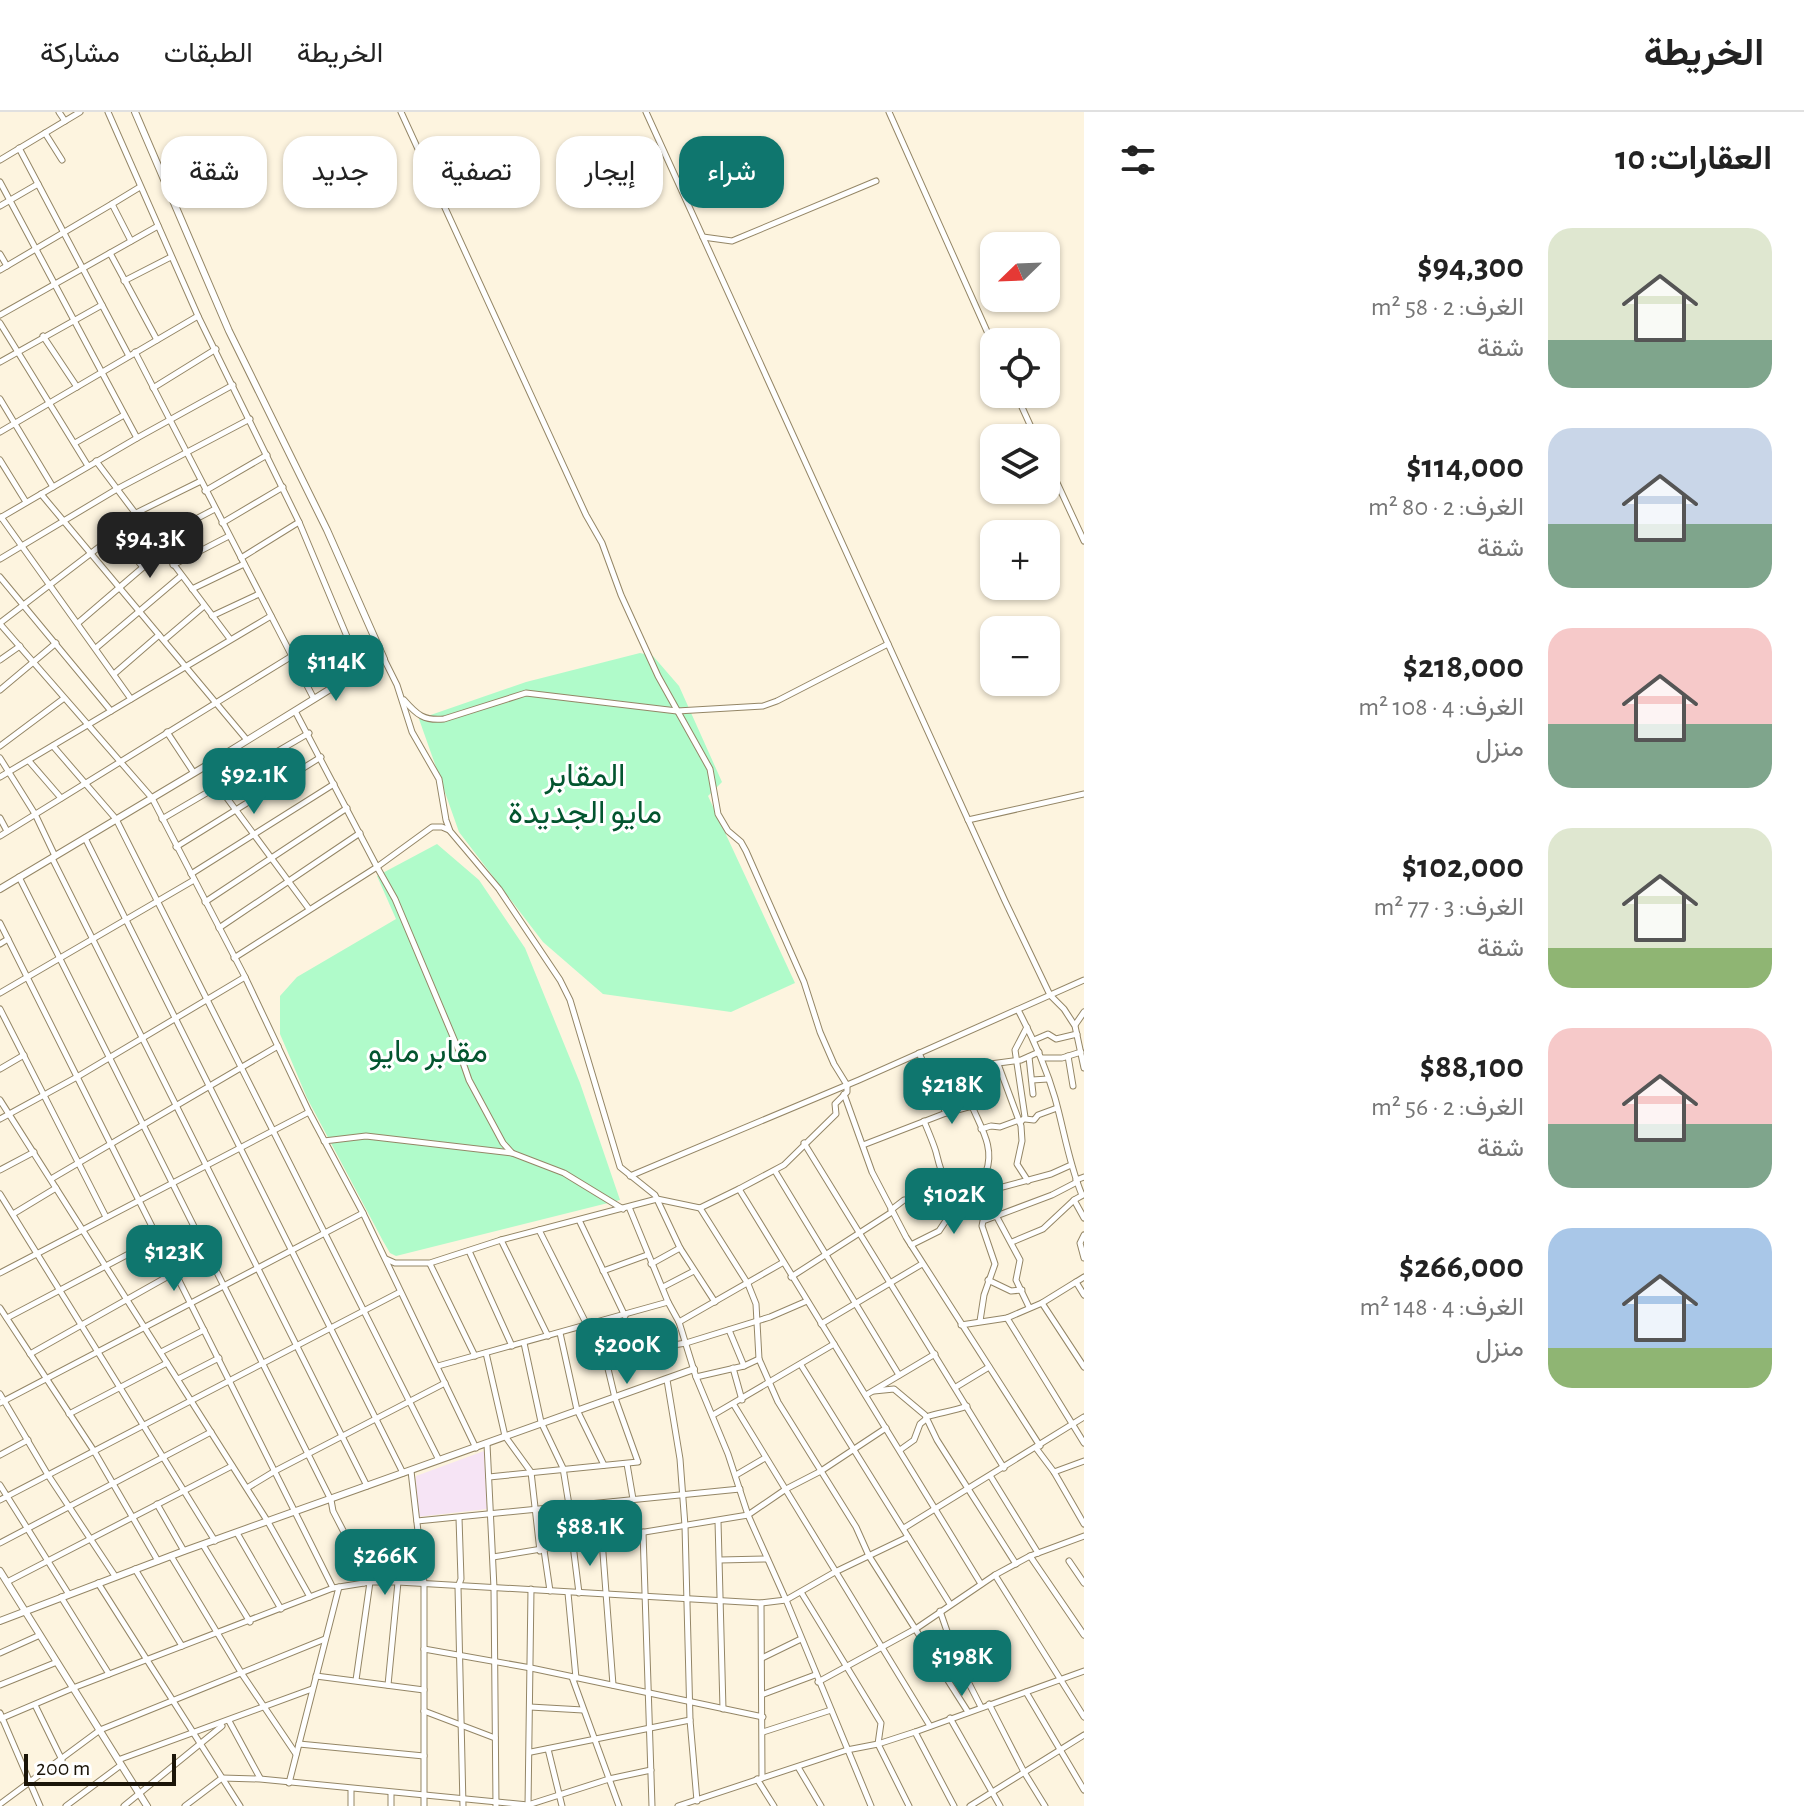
<!DOCTYPE html>
<html lang="ar">
<head>
<meta charset="utf-8">
<style>
	:root { --surface:#fff; --page:#f6f6f6; --text:#222; --muted:#767676; --line:#e0e0e0; --accent:#0f766e }
	body { margin:0; font-family:"Alegreya Sans",Vazirmatn,sans-serif; background:var(--page); color:var(--text); direction:rtl; height:100vh; display:flex; flex-direction:column; font-size:30px; white-space:nowrap }
	* { box-sizing:border-box; margin:0 }
	p { font-size:26px; color:var(--muted) }
	.icon { flex:none; width:44px; height:44px; fill:none; stroke:currentColor; stroke-width:2; stroke-linecap:round; stroke-linejoin:round }
	.map { position:relative; flex:1; overflow:hidden; direction:ltr }
	.panel { display:flex; flex-direction:column; background:var(--surface); width:720px }
	.panel>* { flex:none }
	.banner { position:absolute; left:24px; top:24px; width:760px; height:72px; direction:rtl; display:flex; gap:16px }
	.needle { width:52px; rotate:247deg }
	.fabs { position:absolute; left:980px; top:120px; display:grid; gap:16px }
	.fabs a { display:grid; place-items:center; width:80px; height:80px; border-radius:16px; background:var(--surface); box-shadow:0 2px 6px #0004; font-size:40px }
	.scale { position:absolute; left:24px; bottom:20px; width:152px; box-sizing:border-box; padding-left:8px; border:4px solid #1b1509; border-top:0; font-size:22px; line-height:28px; white-space:nowrap; color:#1b1509; -webkit-text-stroke:6px #fff; paint-order:stroke }
	.price { position:absolute; translate:-50% -68px; padding:0 18px; border-radius:16px; background:var(--accent); color:#fff; font-size:26px; line-height:52px; filter:drop-shadow(0 2px 4px #0008) }
	.price::after { content:''; position:absolute; left:50%; top:48px; width:24px; height:18px; margin-left:-12px; background:inherit; clip-path:polygon(0 0,100% 0,50% 100%) }
	.price.active { background:#222; color:#fff }
	ul { padding:0; list-style:none }
	li { display:flex; align-items:center; gap:24px; height:200px; padding:0 32px }
	li span { display:grid; place-items:center; flex:none; width:224px; height:160px; border-radius:24px; color:#555 }
	li>.icon { margin-inline-start:auto }
	span .icon { width:96px; height:96px; fill:#fffc; stroke-width:1 }
	li b { font-size:34px }
	h2 { display:flex; justify-content:space-between; align-items:center; height:96px; padding:0 32px; font-size:34px }
	.chip { padding:0 28px; border-radius:24px; background:var(--surface); box-shadow:0 2px 6px #0004; font-size:28px; line-height:72px }
	.chip.active { background:var(--accent); color:#fff }
	header { display:flex; align-items:center; gap:48px; box-sizing:border-box; height:112px; padding:0 40px; background:var(--surface); border-bottom:2px solid var(--line) }
	header strong { font-size:38px }
	nav { display:flex; gap:44px; margin-inline-start:auto; font-size:28px }
	main { display:flex; flex:1; min-height:0 }
	.map>svg:first-child { display:block }
</style>
</head>
<body>
<header>
<strong>الخريطة</strong>
<nav><a>الخريطة</a><a>الطبقات</a><a>مشاركة</a></nav>
</header>
<main>
<section class="panel">
<h2>العقارات: 10<svg class="icon" aria-label="filters" viewBox="0 0 24 24"><path d="M4 7h16M4 17h16"/><circle cx="9" cy="7" r="2"/><circle cx="15" cy="17" r="2"/></svg></h2>
<ul>
<li><span style="background:linear-gradient(#dfe7d0 70%,#7fa58c 0)"><svg class="icon" aria-label="home" viewBox="0 0 24 24"><path d="M3 11l9-7 9 7M6 9v11h12V9"/></svg></span><div><b>$94,300</b><p>الغرف: 2 · 58 m²</p><p>شقة</p></div></li>
<li><span style="background:linear-gradient(#c9d6e8 60%,#7fa58c 0)"><svg class="icon" aria-label="home" viewBox="0 0 24 24"><path d="M3 11l9-7 9 7M6 9v11h12V9"/></svg></span><div><b>$114,000</b><p>الغرف: 2 · 80 m²</p><p>شقة</p></div></li>
<li><span style="background:linear-gradient(#f6c9c9 60%,#7fa58c 0)"><svg class="icon" aria-label="home" viewBox="0 0 24 24"><path d="M3 11l9-7 9 7M6 9v11h12V9"/></svg></span><div><b>$218,000</b><p>الغرف: 4 · 108 m²</p><p>منزل</p></div></li>
<li><span style="background:linear-gradient(#dfe7d0 75%,#8fb573 0)"><svg class="icon" aria-label="home" viewBox="0 0 24 24"><path d="M3 11l9-7 9 7M6 9v11h12V9"/></svg></span><div><b>$102,000</b><p>الغرف: 3 · 77 m²</p><p>شقة</p></div></li>
<li><span style="background:linear-gradient(#f6c9c9 60%,#7fa58c 0)"><svg class="icon" aria-label="home" viewBox="0 0 24 24"><path d="M3 11l9-7 9 7M6 9v11h12V9"/></svg></span><div><b>$88,100</b><p>الغرف: 2 · 56 m²</p><p>شقة</p></div></li>
<li><span style="background:linear-gradient(#a9c7e8 75%,#8fb573 0)"><svg class="icon" aria-label="home" viewBox="0 0 24 24"><path d="M3 11l9-7 9 7M6 9v11h12V9"/></svg></span><div><b>$266,000</b><p>الغرف: 4 · 148 m²</p><p>منزل</p></div></li>
</ul>
</section>
<div class="map">
<svg width="1084" height="1694" viewBox="0 0 1084 1694">
	<rect width="100%" height="100%" fill="#fdf4df"/>
	<path fill="#f6e4f5" d="M484,1339L487,1397L417,1405L416,1364Z"/>
	<g fill="#b0fbca">
		<path d="M640,541L653,544L679,574L722,670L708,684L795,871L731,900L603,882L543,830L459,720L419,607L526,570Z"/>
		<path d="M437,732L479,768L525,836L580,971L620,1088L396,1144L390,1141L383,1129L307,986L286,936L280,922V884L297,865L396,807L377,764Z"/>
	</g>
	<g fill="none" stroke-linecap="round" stroke-linejoin="round">
		<defs>
			<g id="minor">
				<path d="M59,0L65,9"/>
				<path d="M108,0L198,204L299,410L361,558"/>
				<path d="M401,0L586,403L602,431L621,483L658,564L710,657L718,702L728,719L741,730L746,739L804,870L820,920L834,952L847,973"/>
				<path d="M646,0L1005,789L1050,883L1064,897L1075,914L1084,956"/>
				<path d="M889,0L994,235"/>
				<path d="M45,21L62,48"/>
				<path d="M19,36L129,244"/>
				<path d="M0,48L80,0"/>
				<path d="M0,70L137,326"/>
				<path d="M0,94L38,72"/>
				<path d="M703,125L732,129L876,69"/>
				<path d="M131,129L112,92L140,75"/>
				<path d="M110,141L157,228"/>
				<path d="M0,142L7,154"/>
				<path d="M0,158L112,92"/>
				<path d="M124,169L171,145"/>
				<path d="M0,203L158,114"/>
				<path d="M0,211L88,354"/>
				<path d="M43,224L77,275"/>
				<path d="M135,240L314,587"/>
				<path d="M0,250L102,193"/>
				<path d="M153,276L216,237"/>
				<path d="M1016,282L1036,326"/>
				<path d="M0,287L53,375"/>
				<path d="M0,320L198,204"/>
				<path d="M75,331L124,303"/>
				<path d="M1046,347L1084,429"/>
				<path d="M0,348L26,390"/>
				<path d="M96,349L230,527"/>
				<path d="M205,379L267,343"/>
				<path d="M41,382L247,628"/>
				<path d="M134,402L201,369"/>
				<path d="M1,405L131,587"/>
				<path d="M0,406L137,326L233,273"/>
				<path d="M222,411L283,375"/>
				<path d="M115,423L143,455"/>
				<path d="M154,429L215,397"/>
				<path d="M241,446L299,410"/>
				<path d="M0,447L117,377L250,307"/>
				<path d="M173,453L229,424"/>
				<path d="M0,465L111,599"/>
				<path d="M192,477L244,452"/>
				<path d="M212,504L259,482"/>
				<path d="M0,511L137,406"/>
				<path d="M78,511L162,439"/>
				<path d="M0,512L152,686L245,865L309,1000L363,1101L476,1336"/>
				<path d="M164,528L204,494"/>
				<path d="M96,536L181,464"/>
				<path d="M384,547L397,573L412,620L439,667L446,708L450,719L499,777L560,868L570,888L620,1055L655,1083L680,1136L715,1190"/>
				<path d="M0,548L20,534"/>
				<path d="M114,562L159,523"/>
				<path d="M0,578L56,531"/>
				<path d="M404,588C417,603 424,609 444,607L526,581L677,599L763,594L777,589L888,532"/>
				<path d="M167,620L194,661"/>
				<path d="M0,634L63,587"/>
				<path d="M53,634L116,707L439,1348"/>
				<path d="M0,646L35,702L55,744"/>
				<path d="M29,649L61,686"/>
				<path d="M204,655L309,797"/>
				<path d="M0,665L271,504"/>
				<path d="M0,706L7,719"/>
				<path d="M162,707L309,621"/>
				<path d="M968,708L1084,682"/>
				<path d="M449,718L442,715H432L377,755L395,787L459,939L469,968L503,1031L512,1041L564,1061L623,1097"/>
				<path d="M0,724L292,544"/>
				<path d="M85,726L403,1361"/>
				<path d="M176,735L321,645"/>
				<path d="M52,746L367,1374"/>
				<path d="M191,762L334,672"/>
				<path d="M19,765L331,1388L333,1399L349,1430L364,1471"/>
				<path d="M205,790L347,696"/>
				<path d="M0,811L333,1476"/>
				<path d="M219,816L360,721"/>
				<path d="M0,832L8,827"/>
				<path d="M234,846L377,755L295,599"/>
				<path d="M0,881L194,768"/>
				<path d="M0,897L106,1105"/>
				<path d="M1018,898C1033,926 1046,955 1055,986C1064,1018 1069,1052 1082,1083"/>
				<path d="M1075,913L1084,900"/>
				<path d="M1034,928L1048,922L1056,927L1077,922"/>
				<path d="M1068,944L1073,974"/>
				<path d="M1029,945L1033,982"/>
				<path d="M1042,946H1062L1081,940"/>
				<path d="M998,952L1021,1014L1022,1029L1017,1052L1028,1069"/>
				<path d="M0,957L24,943"/>
				<path d="M931,968L968,955L1021,948L1039,940"/>
				<path d="M1032,968L1048,967"/>
				<path d="M844,982L872,1060L906,1125L1040,1334"/>
				<path d="M0,988L268,1410L310,1485"/>
				<path d="M946,1001L972,994C981,1016 995,1036 986,1060"/>
				<path d="M0,1007L77,965L245,865"/>
				<path d="M1025,1007L1034,1008L1038,1003L1057,996"/>
				<path d="M924,1009C928,1019 933,1030 936,1040C942,1064 944,1076 969,1084L1051,1062L1071,1053"/>
				<path d="M1020,1011L1025,1005L1015,938L1027,915"/>
				<path d="M981,1017L991,1014L1000,1015L1019,1008"/>
				<path d="M324,1029L366,1024L512,1041"/>
				<path d="M804,1031L1004,1356"/>
				<path d="M863,1033L946,1001L919,941"/>
				<path d="M0,1058L34,1040"/>
				<path d="M775,1059L899,1263"/>
				<path d="M630,1064L859,968L1084,868"/>
				<path d="M51,1067L278,934"/>
				<path d="M1076,1068L1084,1065"/>
				<path d="M739,1077L784,1053L836,1002L835,992L847,980V973"/>
				<path d="M984,1081L1020,1148L1016,1168L1029,1195"/>
				<path d="M0,1082L215,1429"/>
				<path d="M1074,1088L1084,1106"/>
				<path d="M629,1095L668,1190L679,1210L696,1265L728,1342L748,1403L786,1488L871,1694"/>
				<path d="M700,1096L748,1172L756,1192L759,1247"/>
				<path d="M891,1098L904,1088L928,1086L950,1076"/>
				<path d="M13,1102L56,1076"/>
				<path d="M579,1108L625,1204"/>
				<path d="M539,1118L587,1213"/>
				<path d="M1084,1123L1080,1131L1084,1146"/>
				<path d="M501,1128L548,1224"/>
				<path d="M1012,1130L1043,1117L1074,1088L1083,1083"/>
				<path d="M911,1133L939,1119L947,1107L970,1085"/>
				<path d="M469,1139L512,1234"/>
				<path d="M386,1147L395,1151H430L501,1128L657,1087L700,1096L739,1077L834,1232"/>
				<path d="M430,1152L475,1244"/>
				<path d="M651,1152L680,1136"/>
				<path d="M603,1159L647,1143"/>
				<path d="M0,1161L309,1000"/>
				<path d="M791,1165L892,1100"/>
				<path d="M988,1168L1011,1179L1022,1178"/>
				<path d="M1076,1170L1084,1165"/>
				<path d="M663,1175L694,1159"/>
				<path d="M1084,1183L1076,1170L1042,1191L1084,1255"/>
				<path d="M0,1196L94,1339L158,1449"/>
				<path d="M7,1206L157,1127"/>
				<path d="M1007,1206L1084,1331"/>
				<path d="M980,1209L984,1183L995,1152L982,1114L983,1109L1052,1083L1077,1070"/>
				<path d="M679,1210L782,1151"/>
				<path d="M821,1212L922,1152"/>
				<path d="M961,1213L1007,1206L1042,1191"/>
				<path d="M729,1218L744,1254"/>
				<path d="M560,1221L577,1298L604,1353"/>
				<path d="M524,1231L541,1310L563,1356L569,1393"/>
				<path d="M161,1240L204,1218"/>
				<path d="M486,1241L505,1324L531,1360L540,1439"/>
				<path d="M30,1242L174,1161"/>
				<path d="M605,1244L686,1231L770,1205L807,1189"/>
				<path d="M801,1253L950,1492"/>
				<path d="M438,1254L668,1190"/>
				<path d="M733,1256L742,1288"/>
				<path d="M696,1265L744,1254L759,1247L778,1290L856,1415L869,1444L968,1600"/>
				<path d="M178,1267L219,1246"/>
				<path d="M667,1268L680,1347L685,1414L690,1608L697,1689"/>
				<path d="M956,1275L989,1255"/>
				<path d="M874,1279L894,1277L925,1303L937,1328L1016,1452"/>
				<path d="M0,1282L48,1363L115,1464"/>
				<path d="M866,1283L935,1242"/>
				<path d="M0,1291L363,1101"/>
				<path d="M734,1293L930,1614"/>
				<path d="M69,1302L167,1251"/>
				<path d="M713,1303L834,1232L981,1472"/>
				<path d="M926,1305C940,1300 952,1300 967,1294"/>
				<path d="M487,1332L494,1476L496,1694"/>
				<path d="M1036,1336L1054,1360L1084,1412"/>
				<path d="M900,1338L914,1328L920,1312L926,1307"/>
				<path d="M0,1343L28,1328"/>
				<path d="M627,1352L633,1387"/>
				<path d="M411,1359L424,1471V1694"/>
				<path d="M1054,1360L1084,1349"/>
				<path d="M736,1363L765,1346"/>
				<path d="M489,1365L638,1350L615,1286L597,1211"/>
				<path d="M991,1365L1038,1441"/>
				<path d="M0,1373L68,1481"/>
				<path d="M247,1376L275,1359L445,1271"/>
				<path d="M0,1388L400,1180"/>
				<path d="M613,1390L621,1426"/>
				<path d="M157,1392L184,1439"/>
				<path d="M459,1406L461,1467L458,1475L463,1694"/>
				<path d="M417,1409L740,1377"/>
				<path d="M718,1409L723,1597"/>
				<path d="M904,1416L1084,1305"/>
				<path d="M643,1420L652,1694"/>
				<path d="M237,1421L281,1497"/>
				<path d="M602,1428L613,1573"/>
				<path d="M0,1431L211,1320"/>
				<path d="M203,1433L250,1510"/>
				<path d="M573,1433L579,1481"/>
				<path d="M544,1438L550,1479"/>
				<path d="M171,1444L242,1562L296,1642"/>
				<path d="M1030,1444L1084,1523"/>
				<path d="M493,1445L748,1403L786,1377L821,1359L886,1316"/>
				<path d="M720,1448L767,1447"/>
				<path d="M1069,1449L1084,1471"/>
				<path d="M135,1457L182,1534"/>
				<path d="M995,1463L1084,1605"/>
				<path d="M7,1470L232,1354"/>
				<path d="M98,1471L240,1694"/>
				<path d="M801,1480L881,1611L878,1632L909,1694"/>
				<path d="M568,1481L576,1566"/>
				<path d="M61,1485L109,1562"/>
				<path d="M761,1491L762,1666"/>
				<path d="M940,1499L957,1548L981,1595"/>
				<path d="M424,1537L531,1556L763,1605"/>
				<path d="M0,1541L40,1523"/>
				<path d="M762,1546L801,1527"/>
				<path d="M316,1564L424,1578"/>
				<path d="M572,1565L619,1694"/>
				<path d="M356,1568L370,1470"/>
				<path d="M818,1570L917,1516L995,1463L1030,1444L1084,1424"/>
				<path d="M0,1573L57,1550"/>
				<path d="M388,1573L398,1470"/>
				<path d="M1026,1580L1084,1678"/>
				<path d="M764,1582L815,1563"/>
				<path d="M989,1592L1024,1660L1045,1694"/>
				<path d="M35,1593L62,1648"/>
				<path d="M530,1595L583,1598"/>
				<path d="M424,1599L495,1626"/>
				<path d="M0,1601L40,1694"/>
				<path d="M950,1606L1000,1694"/>
				<path d="M0,1607L73,1576L333,1476L370,1470H398L761,1491L786,1488L835,1460L908,1425"/>
				<path d="M229,1609L260,1666"/>
				<path d="M763,1620L831,1598"/>
				<path d="M915,1620L954,1694"/>
				<path d="M299,1632L424,1644"/>
				<path d="M548,1637L562,1694"/>
				<path d="M531,1640L690,1608"/>
				<path d="M118,1648L312,1577"/>
				<path d="M798,1655L821,1694"/>
				<path d="M757,1667L774,1694"/>
				<path d="M289,1671L339,1475"/>
				<path d="M0,1692L100,1618L325,1527"/>
				<path d="M66,1694L121,1653"/>
				<path d="M124,1694L222,1614"/>
				<path d="M185,1694L222,1666L260,1667L528,1693L609,1667L651,1658"/>
				<path d="M351,1694V1677"/>
				<path d="M391,1694V1681"/>
				<path d="M528,1694L531,1477"/>
				<path d="M678,1694L847,1638L878,1632L915,1620L1084,1559"/>
				<path d="M970,1694L1084,1623"/>
			</g>
			<g id="tertiary">
				<path d="M0,777L204,655L361,558L384,547L327,418L229,219L135,0"/>
				<path d="M0,1459L147,1694"/>
				<path d="M0,1509L184,1439L694,1257"/>
			</g>
		</defs>
		<use href="#minor" stroke="#948666" stroke-width="7"/>
		<use href="#tertiary" stroke="#948666" stroke-width="8"/>
		<use href="#minor" stroke="#fff" stroke-width="5"/>
		<use href="#tertiary" stroke="#fff" stroke-width="6"/>
	</g>
	<g text-anchor="middle" stroke-width="6" stroke-linejoin="round" paint-order="stroke">
		<g font-size="32" fill="#03552f" stroke="#fff">
			<text x="585" y="674">المقابر<tspan x="585" dy="37">مايو الجديدة</tspan></text>
			<text x="428" y="950">مقابر مايو</text>
		</g>
	</g>
</svg>
<div class="fabs">
<a><svg class="needle" viewBox="-14 -14 28 28"><path d="M0-13l5 13h-10z" fill="#e53935"/><path d="M0 13l5-13h-10z" fill="#767676"/></svg></a>
<a><svg class="icon" aria-label="locate" viewBox="0 0 24 24"><circle cx="12" cy="12" r="6"/><path d="M12 2v4M12 18v4M2 12h4M18 12h4"/></svg></a>
<a><svg class="icon" aria-label="layers" viewBox="0 0 24 24"><path d="M12 4l9 5-9 5-9-5zM3 14l9 5 9-5"/></svg></a>
<a>+</a>
<a>−</a>
</div>
<div class="scale">200 m</div>
<b class="price active" style="left:150px;top:468px">$94.3K</b>
<b class="price" style="left:336px;top:591px">$114K</b>
<b class="price" style="left:254px;top:704px">$92.1K</b>
<b class="price" style="left:952px;top:1014px">$218K</b>
<b class="price" style="left:954px;top:1124px">$102K</b>
<b class="price" style="left:174px;top:1181px">$123K</b>
<b class="price" style="left:627px;top:1274px">$200K</b>
<b class="price" style="left:590px;top:1456px">$88.1K</b>
<b class="price" style="left:385px;top:1485px">$266K</b>
<b class="price" style="left:962px;top:1586px">$198K</b>
<div class="banner">
<a class="chip active">شراء</a>
<a class="chip">إيجار</a>
<a class="chip">تصفية</a>
<a class="chip">جديد</a>
<a class="chip">شقة</a>
</div>
</div>
</main>
</body>
</html>
